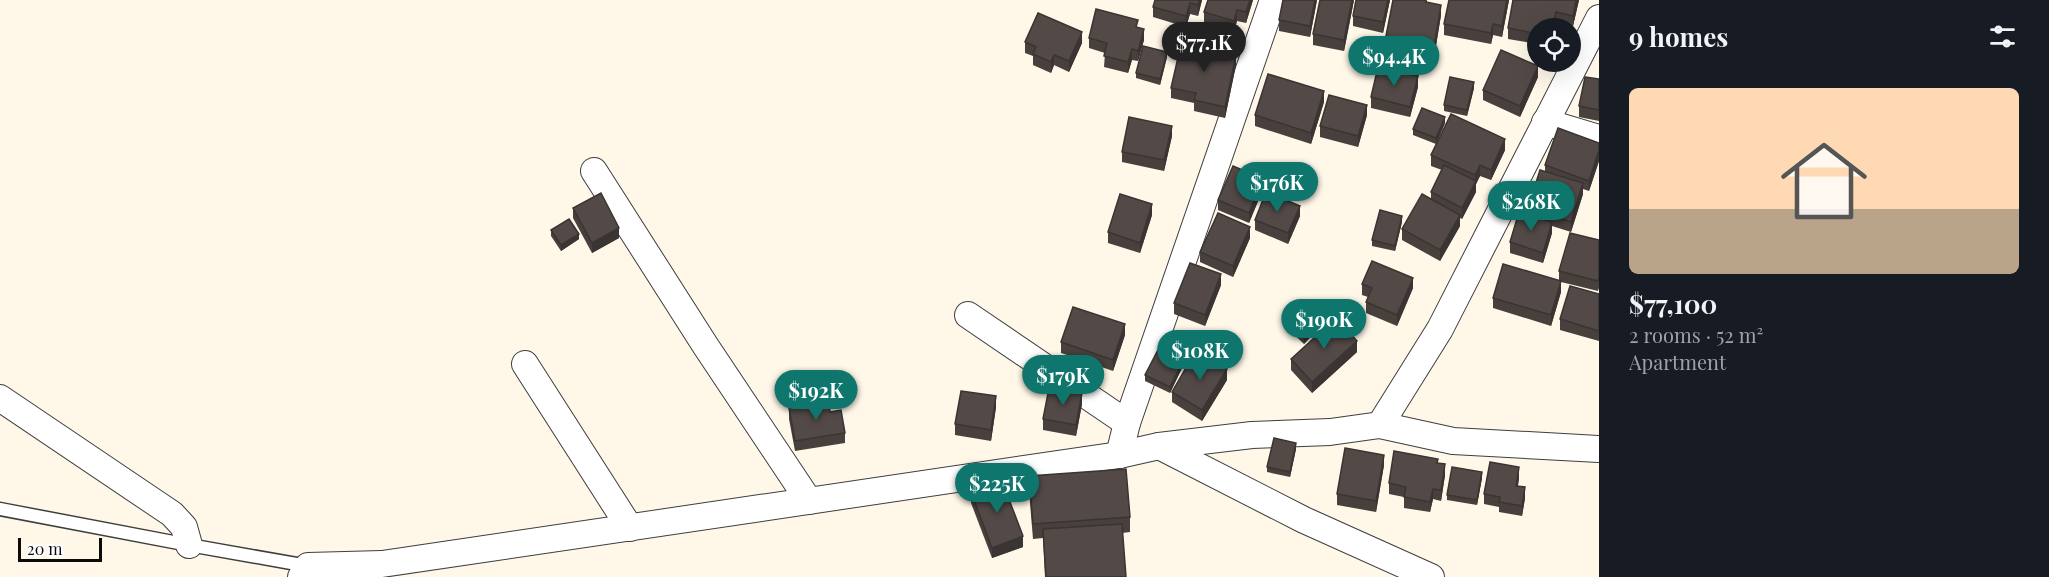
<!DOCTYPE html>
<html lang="en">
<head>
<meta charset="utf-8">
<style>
	:root { --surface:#171b24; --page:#20242c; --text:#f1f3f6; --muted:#9ea1a6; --accent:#0f766e }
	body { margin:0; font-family:"Playfair Display",serif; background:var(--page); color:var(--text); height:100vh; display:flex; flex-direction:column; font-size:22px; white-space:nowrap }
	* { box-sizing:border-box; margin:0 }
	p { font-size:20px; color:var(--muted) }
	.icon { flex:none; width:33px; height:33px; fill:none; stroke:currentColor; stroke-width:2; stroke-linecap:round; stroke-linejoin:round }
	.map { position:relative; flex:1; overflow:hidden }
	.panel { display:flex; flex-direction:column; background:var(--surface); width:450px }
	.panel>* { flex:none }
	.controls { position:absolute; left:1527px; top:18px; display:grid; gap:12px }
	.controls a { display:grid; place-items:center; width:54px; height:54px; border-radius:50%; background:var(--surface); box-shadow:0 6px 24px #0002; font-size:30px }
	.scale { position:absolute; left:18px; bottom:15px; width:84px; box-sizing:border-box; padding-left:6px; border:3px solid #0b0b0b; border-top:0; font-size:16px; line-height:21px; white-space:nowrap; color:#0b0b0b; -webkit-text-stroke:4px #fff; paint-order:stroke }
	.price { position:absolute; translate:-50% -51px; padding:0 14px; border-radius:21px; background:var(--accent); color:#fff; font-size:20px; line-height:39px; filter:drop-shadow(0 2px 3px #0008) }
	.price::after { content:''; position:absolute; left:50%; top:36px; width:18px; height:14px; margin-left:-9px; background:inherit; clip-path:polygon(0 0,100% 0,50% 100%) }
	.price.selected { background:#222; color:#fff }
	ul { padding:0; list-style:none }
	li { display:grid; align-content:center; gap:12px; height:318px; padding:0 30px }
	li span { display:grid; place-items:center; height:186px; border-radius:9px; color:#555 }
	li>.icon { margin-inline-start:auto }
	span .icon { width:108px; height:108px; fill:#fffc; stroke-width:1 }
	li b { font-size:26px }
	h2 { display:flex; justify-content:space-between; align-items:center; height:72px; padding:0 30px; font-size:26px }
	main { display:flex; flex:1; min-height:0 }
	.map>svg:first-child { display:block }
</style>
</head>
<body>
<main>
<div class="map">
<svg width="1599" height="577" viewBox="0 0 1599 577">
	<rect width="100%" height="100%" fill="#fff7e8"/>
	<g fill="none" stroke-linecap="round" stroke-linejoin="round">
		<defs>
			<path id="service" d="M0,509L189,545L308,566"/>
			<g id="minor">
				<path d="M1545,122L1599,138"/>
				<path d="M594,171L705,345L809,501"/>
				<path d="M968,315L1127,423"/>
				<path d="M525,364L630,528"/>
				<path d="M0,398L172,514L184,527L189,545"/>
				<path d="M1380,425L1453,441L1599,449"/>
				<path d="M1159,446L1304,520L1431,577"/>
				<path d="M1119,455L1127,423L1273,0"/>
				<path d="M301,577L308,566L382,564L1119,455L1159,446L1252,435L1330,432L1380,425L1440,329L1599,18"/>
			</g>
		</defs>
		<use href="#service" stroke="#3e3e3e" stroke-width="15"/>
		<use href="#minor" stroke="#3e3e3e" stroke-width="28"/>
		<use href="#service" stroke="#fff" stroke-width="12"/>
		<use href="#minor" stroke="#fff" stroke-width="26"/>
	</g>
	<g fill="#47403d">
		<path d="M1155,0H1202L1198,16L1190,14L1186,27L1153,17V7Z"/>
		<path d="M1208,0H1253L1246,23L1237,21L1234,31L1204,22V12Z"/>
		<path d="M1317,0L1310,37L1279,31V20Z"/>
		<path d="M1354,0L1344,51L1313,45V34Z"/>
		<path d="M1356,0H1390L1383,33L1353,26V16Z"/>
		<path d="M1427,0V2L1441,15L1433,64L1421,62L1418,77V87L1410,117L1371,108V97L1392,70V62L1395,48L1386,46V36Z"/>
		<path d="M1509,0L1502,37L1493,35L1491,44L1444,35V24Z"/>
		<path d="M1513,0H1579L1573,26L1556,22L1538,28V44L1508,39V28Z"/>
		<path d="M1138,27L1144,40L1138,61L1132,60L1128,73L1104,67L1105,53L1089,48V38Z"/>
		<path d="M1025,42L1082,43L1069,72L1054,65L1051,73L1033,65V56L1025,53Z"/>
		<path d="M1224,52L1236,65L1225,118L1194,111V103L1171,98V88Z"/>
		<path d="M1167,57L1160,85L1136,78V73Z"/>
		<path d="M1538,77L1520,117L1483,100V90Z"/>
		<path d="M1599,79V121L1579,117V106Z"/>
		<path d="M1474,88L1467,116L1444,111V105Z"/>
		<path d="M1324,102L1311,144L1255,126V115Z"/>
		<path d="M1367,115L1358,147L1320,137V126Z"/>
		<path d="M1445,123L1436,144L1413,135V129Z"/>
		<path d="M1172,136L1164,171L1122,162V152Z"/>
		<path d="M1599,143V161L1589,191L1583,189V194L1571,232L1552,226V233L1543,263L1510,253V242L1528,215V208L1545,172V165Z"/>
		<path d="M1505,150L1491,180L1480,176L1476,184V192L1462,219L1460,218V226L1440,261L1402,240V229L1431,199V192L1442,170L1431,166V155Z"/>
		<path d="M1263,189L1249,223L1218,210V200Z"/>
		<path d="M573,208L619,238L592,253L573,218Z"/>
		<path d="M1152,215L1140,253L1108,243V232Z"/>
		<path d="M1300,216L1288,244L1255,230V220Z"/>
		<path d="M1402,222L1395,251L1372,246V240Z"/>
		<path d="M551,230L579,239L561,251L551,236Z"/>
		<path d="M1250,238L1233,277L1200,262V252Z"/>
		<path d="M1599,240V288L1598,291L1561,282V292L1551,326L1493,308V298L1559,281V271Z"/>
		<path d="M1362,284L1413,288L1397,326L1366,313V302L1368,297L1362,295Z"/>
		<path d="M1221,285L1205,326L1174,314V303Z"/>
		<path d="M1599,294V341L1560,330V319Z"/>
		<path d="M1285,320L1321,326L1304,344L1285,326Z"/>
		<path d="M1125,335L1113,371L1061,353V342Z"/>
		<path d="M1357,352L1312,393L1291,370V359Z"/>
		<path d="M1184,364L1170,393L1145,381V375Z"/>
		<path d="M1191,368L1227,380L1202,421L1172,402V392Z"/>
		<path d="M1082,404L1076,436L1043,430V419Z"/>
		<path d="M996,407L991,441L955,435V424Z"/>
		<path d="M789,408L830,412L845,433V443L795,451L789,419Z"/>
		<path d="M1296,449L1290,477L1267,472V467Z"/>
		<path d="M1438,463L1445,475L1441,501L1433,499L1430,512L1404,508V497L1389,494V483Z"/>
		<path d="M1384,465L1376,512L1337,505V494Z"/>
		<path d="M1029,476L1130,517V532L1122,533L1126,577H1045L1043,538L1033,539L1029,491Z"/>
		<path d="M1482,478L1477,505L1447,500V495Z"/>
		<path d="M1519,478L1518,486L1525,498L1522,516L1499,512V507L1484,504V494Z"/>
		<path d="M971,492L1023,547L992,558L971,503Z"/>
	</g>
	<g fill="#3a3432">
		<path d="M1199,0H1202L1198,16V5Z"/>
		<path d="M1250,0H1253L1246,23V12Z"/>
		<path d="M1315,0H1317L1310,37V26Z"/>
		<path d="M1352,0H1354L1344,51V40Z"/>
		<path d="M1388,0H1390L1383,33V22Z"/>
		<path d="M1507,0H1509L1502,37V26Z"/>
		<path d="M1576,0H1579L1573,26V16Z"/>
		<path d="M1190,3V14L1186,27V16Z"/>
		<path d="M1441,5V15L1433,64V53Z"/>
		<path d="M1237,10V21L1234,31V21Z"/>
		<path d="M1556,12V22L1554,28H1552Z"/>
		<path d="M1493,24V35L1491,44V33Z"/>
		<path d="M1144,29V40L1138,61V51Z"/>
		<path d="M1082,32V43L1069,72V61Z"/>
		<path d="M1132,49V60L1128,73V62Z"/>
		<path d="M1421,51V62L1418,77V67Z"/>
		<path d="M1167,52V57L1160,85V79Z"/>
		<path d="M1054,55V65L1051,73V62Z"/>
		<path d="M1236,55V65L1225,118V107Z"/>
		<path d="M1538,66V77L1520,117V106Z"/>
		<path d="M1418,76V87L1410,117V107Z"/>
		<path d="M1474,82V88L1467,116V110Z"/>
		<path d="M1324,91V102L1311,144V133Z"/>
		<path d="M1367,105V115L1358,147V136Z"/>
		<path d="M1445,117V123L1436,144V138Z"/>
		<path d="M1172,126V136L1164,171V160Z"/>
		<path d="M1505,139V150L1491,180V170Z"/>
		<path d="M1599,150V161L1589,191V181Z"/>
		<path d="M1480,165V176L1476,184V192L1462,219V208L1475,183V175Z"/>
		<path d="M1263,179V189L1249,223V213Z"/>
		<path d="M1583,183V194L1571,232V222Z"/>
		<path d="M1152,204V215L1140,253V243Z"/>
		<path d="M1300,206V216L1288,244V233Z"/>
		<path d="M1460,215V226L1440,261V250Z"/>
		<path d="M1402,216V222L1395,251V246Z"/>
		<path d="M1552,222V233L1543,263V253Z"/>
		<path d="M1250,227V238L1233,277V266Z"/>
		<path d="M619,228V238L592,253V243Z"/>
		<path d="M579,234V239L561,251V245Z"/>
		<path d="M1221,274V285L1205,326V315Z"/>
		<path d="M1413,278V288L1397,326V315Z"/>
		<path d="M1561,281V292L1551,326V315Z"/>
		<path d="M1321,321V326L1304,344V338Z"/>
		<path d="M1125,324V335L1113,371V360Z"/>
		<path d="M1357,341V352L1312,393V382Z"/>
		<path d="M1184,359V364L1170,393V387Z"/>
		<path d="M1227,369V380L1202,421V410Z"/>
		<path d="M1082,393V404L1076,436V425Z"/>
		<path d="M996,396V407L991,441V430Z"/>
		<path d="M1296,443V449L1290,477V472Z"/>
		<path d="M1384,455V465L1376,512V501Z"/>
		<path d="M1445,464V475L1441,501V490Z"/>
		<path d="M1519,467V478L1516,496V486Z"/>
		<path d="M1482,472V478L1477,505V500Z"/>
		<path d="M1525,487V498L1522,516V506Z"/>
		<path d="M1433,489V499L1430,512V502Z"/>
		<path d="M1023,536V547L992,558V548Z"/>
	</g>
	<g fill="#534a47" stroke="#3a3432" stroke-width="1.5">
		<path d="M1155,0H1199L1198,5L1190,3L1186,16L1153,7Z"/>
		<path d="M1208,0H1250L1246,12L1237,10L1234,21L1204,12Z"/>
		<path d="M1283,0H1315L1310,26L1279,20Z"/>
		<path d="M1320,0H1352L1344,40L1313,34Z"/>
		<path d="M1356,0H1388L1383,22L1353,16Z"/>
		<path d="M1393,0H1426V2L1441,5L1433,53L1421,51L1418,67L1392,62L1397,38L1386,36Z"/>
		<path d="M1449,0H1507L1502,26L1493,24L1491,33L1444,24Z"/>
		<path d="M1513,0H1576L1573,16L1556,12L1552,28H1538V34L1508,28Z"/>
		<path d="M1096,9L1138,20L1136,27L1144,29L1138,51L1132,49L1128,62L1104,56L1107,43L1089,38Z"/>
		<path d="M1038,13L1082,32L1069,61L1054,55L1051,62L1033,54L1036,47L1025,42Z"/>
		<path d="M1182,40L1224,50V52L1236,55L1225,107L1194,100L1196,93L1171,88Z"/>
		<path d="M1143,46L1167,52L1160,79L1136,73Z"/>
		<path d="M1501,50L1538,66L1520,106L1483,90Z"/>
		<path d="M1378,67L1418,76L1410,107L1371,97Z"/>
		<path d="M1268,74L1324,91L1311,133L1255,115Z"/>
		<path d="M1450,77L1474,82L1467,110L1444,105Z"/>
		<path d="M1585,77L1599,79V110L1579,106Z"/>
		<path d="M1329,95L1367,105L1358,136L1320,126Z"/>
		<path d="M1422,108L1445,117L1436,138L1413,129Z"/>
		<path d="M1451,114L1505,139L1491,170L1480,165L1475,175L1431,155Z"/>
		<path d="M1129,117L1172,126L1164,160L1122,152Z"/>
		<path d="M1558,128L1599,143V150L1589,181L1545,165Z"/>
		<path d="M1444,165L1476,181L1462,208L1431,192Z"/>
		<path d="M1233,166L1263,179L1249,213L1218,200Z"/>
		<path d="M1540,170L1583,183L1571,222L1528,208Z"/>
		<path d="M1266,192L1300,206L1288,233L1255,220Z"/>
		<path d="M601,193L619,228L592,243L573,208Z"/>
		<path d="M1120,194L1152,204L1140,243L1108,232Z"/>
		<path d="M1422,194L1460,215L1440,250L1402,229Z"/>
		<path d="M1380,210L1402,216L1395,246L1372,240Z"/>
		<path d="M1519,212L1552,222L1543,253L1510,242Z"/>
		<path d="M1218,213L1250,227L1233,266L1200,252Z"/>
		<path d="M569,219L579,234L561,245L551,230Z"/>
		<path d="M1570,233L1599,240V277L1598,281L1559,271Z"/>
		<path d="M1372,261L1413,278L1397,315L1366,302L1372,288L1362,284Z"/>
		<path d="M1190,263L1221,274L1205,315L1174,303Z"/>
		<path d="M1503,264L1561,281L1551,315L1493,298Z"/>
		<path d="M1570,286L1599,294V331L1560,319Z"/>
		<path d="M1302,303L1321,321L1304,338L1285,320Z"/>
		<path d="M1073,307L1125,324L1113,360L1061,342Z"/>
		<path d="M1336,318L1357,341L1312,382L1291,359Z"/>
		<path d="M1160,346L1184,359L1170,387L1145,375Z"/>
		<path d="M1200,353L1227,369L1202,410L1172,392L1187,366L1191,368Z"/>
		<path d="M1049,388L1082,393L1076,425L1043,419Z"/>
		<path d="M961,391L996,396L991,430L955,424Z"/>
		<path d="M829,401L830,412L841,410L845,433L795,441L789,408Z"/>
		<path d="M1274,438L1296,443L1290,472L1267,467Z"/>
		<path d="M1345,448L1384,455L1376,501L1337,494Z"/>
		<path d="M1394,451L1438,459L1437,463L1445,464L1441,490L1433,489L1430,502L1404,497L1406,487L1389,483Z"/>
		<path d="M1490,462L1519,467L1516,486L1525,487L1522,506L1499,502L1500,497L1484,494Z"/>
		<path d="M1452,467L1482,472L1477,500L1447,495Z"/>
		<path d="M1126,469L1130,517L1033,524L1029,476Z"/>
		<path d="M1002,481L1023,536L992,548L971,492Z"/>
		<path d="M1122,524L1126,577H1046L1043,529Z"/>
	</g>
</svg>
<div class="controls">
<a><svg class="icon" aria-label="locate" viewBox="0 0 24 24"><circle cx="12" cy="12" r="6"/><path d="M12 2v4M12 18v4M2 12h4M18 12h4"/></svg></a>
</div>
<div class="scale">20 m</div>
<b class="price selected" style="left:1204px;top:73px">$77.1K</b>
<b class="price" style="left:1394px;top:87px">$94.4K</b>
<b class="price" style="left:1277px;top:213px">$176K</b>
<b class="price" style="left:1531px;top:232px">$268K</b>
<b class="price" style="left:1324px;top:350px">$190K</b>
<b class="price" style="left:1200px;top:381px">$108K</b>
<b class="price" style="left:1063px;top:406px">$179K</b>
<b class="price" style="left:816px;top:421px">$192K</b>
<b class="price" style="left:997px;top:514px">$225K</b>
</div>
<section class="panel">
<h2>9 homes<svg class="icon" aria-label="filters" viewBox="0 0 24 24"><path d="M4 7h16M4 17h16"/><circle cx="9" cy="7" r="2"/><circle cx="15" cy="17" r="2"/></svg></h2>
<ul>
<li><span style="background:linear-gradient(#ffd9b3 65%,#b9a48a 0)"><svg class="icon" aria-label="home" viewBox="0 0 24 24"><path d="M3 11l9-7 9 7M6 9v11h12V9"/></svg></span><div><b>$77,100</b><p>2 rooms · 52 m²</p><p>Apartment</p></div></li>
</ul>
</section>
</main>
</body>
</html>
